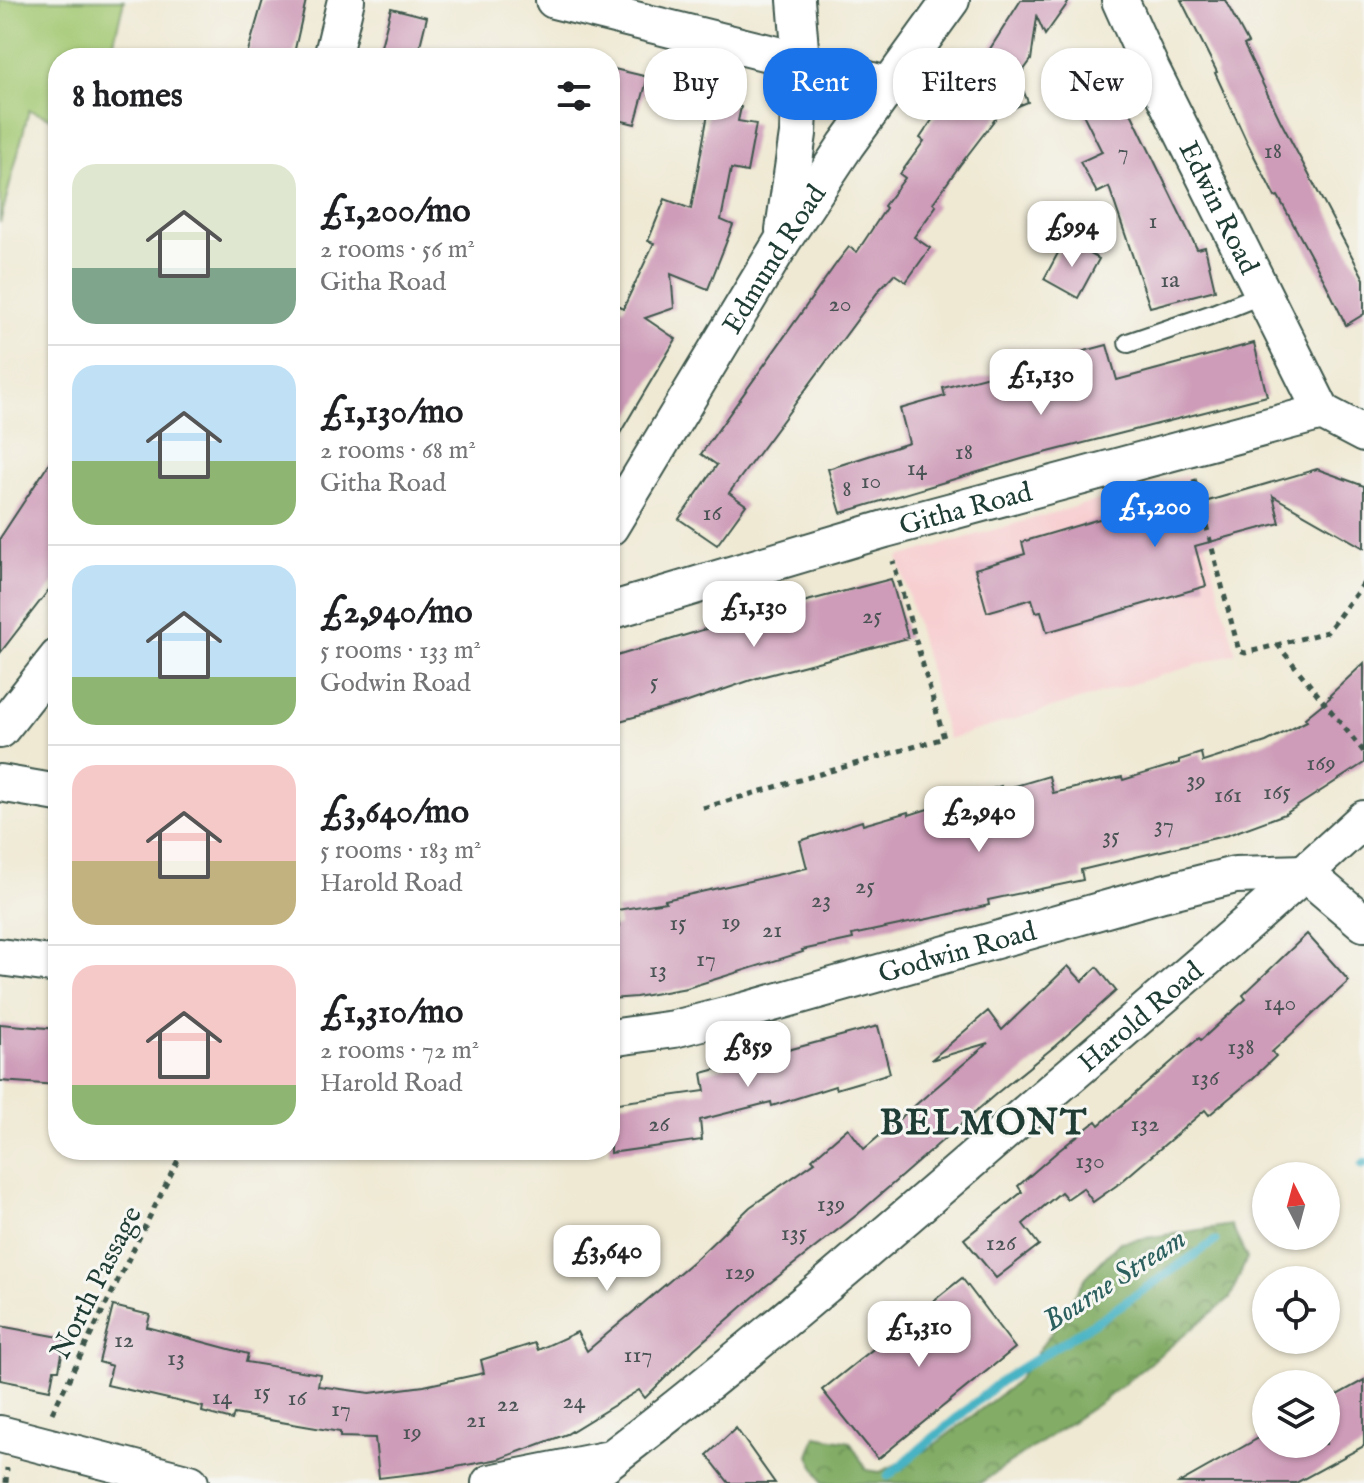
<!DOCTYPE html>
<html lang="en">
<head>
<meta charset="utf-8">
<style>
	:root { --surface:#fff; --page:#f6f6f6; --text:#202124; --muted:#757577; --line:#e0e0e0; --accent:#1a73e8 }
	body { margin:0; font-family:"IM FELL English",serif; background:var(--page); color:var(--text); height:100vh; display:flex; flex-direction:column; font-size:30px; white-space:nowrap }
	* { box-sizing:border-box; margin:0 }
	p { font-size:26px; color:var(--muted) }
	.icon { flex:none; width:44px; height:44px; fill:none; stroke:currentColor; stroke-width:2; stroke-linecap:round; stroke-linejoin:round }
	.map { position:relative; flex:1; overflow:hidden }
	.sheet { position:absolute; left:48px; top:48px; width:572px; height:1112px; display:flex; flex-direction:column; background:var(--surface); border-radius:32px; box-shadow:0 2px 6px #0004 }
	.sheet>* { flex:none }
	.top-card { position:absolute; left:644px; top:48px; width:600px; height:72px; display:flex; gap:16px }
	.needle { width:52px; rotate:354deg }
	.controls { position:absolute; left:1252px; top:1162px; display:grid; gap:16px }
	.controls a { display:grid; place-items:center; width:88px; height:88px; border-radius:50%; background:var(--surface); box-shadow:0 2px 6px #0004; font-size:40px }
	.price { position:absolute; translate:-50% -68px; padding:0 18px; border-radius:16px; background:#fff; color:#222; font-size:26px; line-height:52px; filter:drop-shadow(0 2px 4px #0008) }
	.price::after { content:''; position:absolute; left:50%; top:48px; width:24px; height:18px; margin-left:-12px; background:inherit; clip-path:polygon(0 0,100% 0,50% 100%) }
	.price.active { background:var(--accent); color:#fff }
	ul { padding:0; list-style:none }
	li { display:flex; align-items:center; gap:24px; height:200px; padding:0 24px }
	li+li { border-top:2px solid var(--line) }
	li span { display:grid; place-items:center; flex:none; width:224px; height:160px; border-radius:24px; color:#555 }
	li>.icon { margin-inline-start:auto }
	span .icon { width:96px; height:96px; fill:#fffc; stroke-width:1 }
	li b { font-size:34px }
	h2 { display:flex; justify-content:space-between; align-items:center; height:96px; padding:0 24px; font-size:34px }
	.tag { padding:0 28px; border-radius:32px; background:var(--surface); box-shadow:0 2px 6px #0004; font-size:28px; line-height:72px }
	.tag.active { background:var(--accent); color:#fff }
	.map>svg:first-child { display:block }
</style>
</head>
<body>
<div class="map">
<svg width="1364" height="1483" viewBox="0 0 1364 1483">
	<defs>
		<pattern id="forest-crowns" width="20" height="18" patternUnits="userSpaceOnUse" patternTransform="scale(2)"><rect width="20" height="18" fill="#83ad66"/><path d="M2 6a3 3 0 1 1 6 0M12 15a3 3 0 1 1 6 0" fill="none" stroke="#6b8e55"/></pattern>
	</defs>
	<rect width="100%" height="100%" fill="#f6f6f2"/>
	<filter id="ink" filterUnits="userSpaceOnUse"><feTurbulence type="fractalNoise" baseFrequency=".0125" numOctaves="2"/><feDisplacementMap in="SourceGraphic" scale="16" xChannelSelector="R" yChannelSelector="G"/><feConvolveMatrix kernelMatrix="1 2 1 2 8 2 1 2 1" color-interpolation-filters="sRGB"/></filter>
	<filter id="wash" filterUnits="userSpaceOnUse"><feTurbulence type="fractalNoise" baseFrequency=".006" numOctaves="4" result="noise"/><feDisplacementMap in="SourceGraphic" scale="32" xChannelSelector="R" yChannelSelector="G"/><feGaussianBlur stdDeviation="1.8" result="paint"/><feColorMatrix in="noise" values="0 0 0 0 0 0 0 0 0 0 0 0 0 0 0 0 0 1.4 0 .05"/><feComposite in="paint" operator="in"/></filter>
	<g filter="url(#wash)">
		<rect width="100%" height="100%" fill="#efe9d3"/>
		<path fill="#f7cfd1" d="M1187,475L1236,653L948,739L898,557Z"/>
		<path fill="#a4c974" stroke="#628354" stroke-width="2" d="M0,0H124L110,58H58V121L29,110L0,223Z"/>
		<path fill="url(#forest-crowns)" stroke="#51754d" stroke-width="2" d="M1231,1225L1247,1258L1230,1298L1104,1400L980,1483H823L809,1456L816,1436L850,1442L867,1470L880,1472L929,1449L1015,1383L1056,1326L1086,1277L1120,1242Z"/>
		<g fill="none" stroke-linecap="round" stroke-linejoin="round">
			<g stroke="#47b3c4" stroke-width="9">
				<path d="M1362,1165L1364,1163"/>
				<path d="M888,1476L1002,1380L1102,1318L1215,1241"/>
			</g>
		</g>
		<g id="blocks">
			<g fill="#ce9bb8">
				<path d="M263,0H306L293,58H246Z"/>
				<path d="M1021,0H1070L1045,35L1037,17L1031,60L1018,78L1028,102L999,114L960,165L933,203L936,206L914,237L930,248L906,282L894,274L880,289L729,493L746,505L717,545L679,519L717,465L701,454L838,261L849,247L857,252L886,208L884,206L905,178L900,174L924,141L920,138L947,98L953,102L978,61L981,63Z"/>
				<path d="M1181,0H1225L1248,43L1244,45L1281,122L1364,279V314L1346,325L1326,284L1278,196L1275,197L1246,140L1215,73L1217,72Z"/>
				<path d="M391,8L427,17L417,58H378Z"/>
				<path d="M610,68L648,77L635,124L610,118Z"/>
				<path d="M1117,84L1197,249L1205,247L1215,290L1150,307L1109,187L1097,193L1080,162L1102,152L1078,104Z"/>
				<path d="M710,102L741,107L738,121L756,124L747,172L731,169L721,220L733,225L708,289L671,274L674,308L645,318L676,339L610,450V299L623,309L654,243L648,241L665,199L691,209Z"/>
				<path d="M1065,240L1099,259L1078,298L1044,279Z"/>
				<path d="M1254,343L1267,396L1025,458L841,513L828,469L909,443L900,409L945,396L943,388L1107,345L1117,380Z"/>
				<path d="M58,450V578L0,653V538Z"/>
				<path d="M1317,469L1364,486V548L1273,496L1280,523L1195,546L1206,586L1047,632L1041,611L1036,612L1032,599L987,612L975,569L1025,554L1022,542L1160,501L1164,514Z"/>
				<path d="M891,579L908,638L757,678L688,702L616,722L610,699V658L742,618Z"/>
				<path d="M1364,663V763L1285,814L1228,835L1081,870L1083,880L988,900L989,905L942,916L852,935L853,939L802,950L803,952L687,988L636,997L610,999V928L619,926L617,910L666,902L665,900L807,868L800,841L862,821L863,825L908,812L909,815L1001,786L1002,790L1049,776L1053,793L1122,777L1123,780L1179,763V760L1201,753L1203,762L1228,754L1266,742L1307,721L1305,718L1331,697L1329,696Z"/>
				<path d="M1307,934L1349,981L1272,1052L1276,1056L1251,1080L1209,1115L1205,1110L1120,1183L1093,1202L1083,1188L1067,1199L1061,1192L1023,1224L1039,1245L996,1278L964,1239L1022,1192L1018,1186L1057,1152L1096,1121L1099,1125L1199,1038L1201,1040L1246,999L1243,995Z"/>
				<path d="M1068,966L1082,981L1097,967L1116,991L1055,1046L997,1093L858,1214L766,1286L694,1349L645,1398L639,1390L567,1434L499,1459L429,1472L379,1478L375,1438L340,1437V1432L234,1414L232,1420L202,1412L203,1407L107,1385L112,1366L99,1362L113,1306L150,1315L147,1327L248,1354L246,1362L320,1374L318,1386L370,1393L424,1386L484,1373L481,1360L535,1343L538,1350L577,1332L587,1351L698,1257L750,1207L815,1162L812,1159L848,1128L864,1149L988,1043L931,1060L988,1011L1002,1030Z"/>
				<path d="M0,1024L58,1029V1085L0,1081Z"/>
				<path d="M878,1026L890,1073L836,1089L835,1086L772,1106L771,1102L700,1120L702,1140L610,1153V1104L705,1091L702,1073Z"/>
				<path d="M962,1278L1015,1348L878,1459L822,1390Z"/>
				<path d="M0,1326L65,1338L59,1370H54L50,1390L0,1380Z"/>
				<path d="M1364,1380V1446L1296,1483H1179L1266,1434V1444H1326V1401Z"/>
				<path d="M736,1428L775,1483H729L707,1455Z"/>
			</g>
		</g>
	</g>
	<g filter="url(#ink)">
		<use href="#blocks" fill-opacity="0" stroke="#3e574c" stroke-width="2"/>
		<g fill="none" stroke-linecap="round" stroke-linejoin="round">
			<defs>
				<path id="lane" d="M1128,343L1213,314L1263,294"/>
				<g id="street">
					<path d="M554,0L801,61L890,86"/>
					<path id="s1" d="M1120,0L1151,69L1322,412"/>
					<path d="M332,58L346,0"/>
					<path d="M784,230L798,134L801,61L796,0"/>
					<path id="s2" d="M610,527L783,240L846,145L951,0"/>
					<path id="s3" d="M610,611L885,529L1322,412L1364,434"/>
					<path d="M0,730L58,657"/>
					<path d="M0,783L58,793"/>
					<path d="M0,957L58,965"/>
					<path id="s4" d="M610,1038L674,1029L744,1011L1163,893L1235,875L1305,873L1364,923"/>
					<path d="M0,1434L190,1483"/>
					<path d="M490,1483L605,1460"/>
					<path id="s5" d="M579,1483C730,1370 874,1245 1017,1121C1133,1021 1251,923 1364,819"/>
				</g>
			</defs>
			<use href="#lane" stroke="#3e574c" stroke-width="22"/>
			<use href="#street" stroke="#3e574c" stroke-width="40"/>
			<g stroke="#3e574c" stroke-width="5" stroke-dasharray="6 6" stroke-linecap="butt">
				<path d="M1194,479L1239,651L1245,653L1327,632L1364,583"/>
				<path d="M1277,644L1364,752"/>
				<path d="M703,808L944,738L893,561"/>
				<path d="M52,1413L183,1150"/>
				<path d="M6,1483L7,1468"/>
			</g>
			<use href="#lane" stroke="#fff" stroke-width="18"/>
			<use href="#street" stroke="#fff" stroke-width="36"/>
		</g>
	</g>
	<g text-anchor="middle" stroke-width="6" stroke-linejoin="round" paint-order="stroke">
		<g font-size="24" fill="#4b5455">
			<text x="1273" y="158">18</text>
			<text x="1123" y="159">7</text>
			<text x="1153" y="228">1</text>
			<text x="1170" y="287">1a</text>
			<text x="840" y="311">20</text>
			<text x="964" y="459">18</text>
			<text x="917" y="475">14</text>
			<text x="871" y="488">10</text>
			<text x="847" y="496">8</text>
			<text x="712" y="520">16</text>
			<text x="872" y="623">25</text>
			<text x="654" y="689">5</text>
			<text x="1321" y="770">169</text>
			<text x="1196" y="787">39</text>
			<text x="1277" y="799">165</text>
			<text x="1228" y="802">161</text>
			<text x="1164" y="832">37</text>
			<text x="1111" y="843">35</text>
			<text x="865" y="893">25</text>
			<text x="821" y="907">23</text>
			<text x="731" y="929">19</text>
			<text x="678" y="930">15</text>
			<text x="772" y="937">21</text>
			<text x="706" y="966">17</text>
			<text x="658" y="977">13</text>
			<text x="1280" y="1010">140</text>
			<text x="1241" y="1054">138</text>
			<text x="1205" y="1085">136</text>
			<text x="659" y="1131">26</text>
			<text x="1145" y="1131">132</text>
			<text x="1090" y="1168">130</text>
			<text x="831" y="1211">139</text>
			<text x="794" y="1240">135</text>
			<text x="1001" y="1250">126</text>
			<text x="740" y="1279">129</text>
			<text x="124" y="1347">12</text>
			<text x="638" y="1362">117</text>
			<text x="176" y="1365">13</text>
			<text x="262" y="1399">15</text>
			<text x="222" y="1404">14</text>
			<text x="297" y="1405">16</text>
			<text x="574" y="1408">24</text>
			<text x="508" y="1411">22</text>
			<text x="341" y="1416">17</text>
			<text x="476" y="1427">21</text>
			<text x="412" y="1439">19</text>
		</g>
		<g font-size="28" fill="#1f3d34" stroke="#f6f6f2">
			<text dy="10" stroke="none"><textPath href="#s1" startOffset="230">Edwin Road</textPath></text>
			<text dy="10" stroke="none"><textPath href="#s2" startOffset="314">Edmund Road</textPath></text>
			<text dy="10" stroke="none"><textPath href="#s3" startOffset="370">Githa Road</textPath></text>
			<text dy="10" stroke="none"><textPath href="#s4" startOffset="358">Godwin Road</textPath></text>
			<text dy="10" stroke="none"><textPath href="#s5" startOffset="730">Harold Road</textPath></text>
			<text transform="translate(95 1282) rotate(-63)" y="10">North Passage</text>
		</g>
		<g font-size="30" font-style="italic" fill="#2b605f" stroke="#f6f6f2">
			<text transform="translate(1114 1279) rotate(-33)" y="10">Bourne Stream</text>
		</g>
		<g font-size="36" font-weight="bold" letter-spacing="2" fill="#1f3d34" stroke="#f6f6f2">
			<text x="984" y="1134">BELMONT</text>
		</g>
	</g>
</svg>
<div class="controls">
<a><svg class="needle" viewBox="-14 -14 28 28"><path d="M0-13l5 13h-10z" fill="#e53935"/><path d="M0 13l5-13h-10z" fill="#757577"/></svg></a>
<a><svg class="icon" aria-label="locate" viewBox="0 0 24 24"><circle cx="12" cy="12" r="6"/><path d="M12 2v4M12 18v4M2 12h4M18 12h4"/></svg></a>
<a><svg class="icon" aria-label="layers" viewBox="0 0 24 24"><path d="M12 4l9 5-9 5-9-5zM3 14l9 5 9-5"/></svg></a>
</div>
<b class="price" style="left:1072px;top:269px">£994</b>
<b class="price" style="left:1041px;top:417px">£1,130</b>
<b class="price active" style="left:1155px;top:549px">£1,200</b>
<b class="price" style="left:754px;top:649px">£1,130</b>
<b class="price" style="left:979px;top:854px">£2,940</b>
<b class="price" style="left:748px;top:1089px">£859</b>
<b class="price" style="left:607px;top:1293px">£3,640</b>
<b class="price" style="left:919px;top:1369px">£1,310</b>
<div class="top-card">
<a class="tag">Buy</a>
<a class="tag active">Rent</a>
<a class="tag">Filters</a>
<a class="tag">New</a>
</div>
<section class="sheet">
<h2>8 homes<svg class="icon" aria-label="filters" viewBox="0 0 24 24"><path d="M4 7h16M4 17h16"/><circle cx="9" cy="7" r="2"/><circle cx="15" cy="17" r="2"/></svg></h2>
<ul>
<li><span style="background:linear-gradient(#dfe7d0 65%,#7fa58c 0)"><svg class="icon" aria-label="home" viewBox="0 0 24 24"><path d="M3 11l9-7 9 7M6 9v11h12V9"/></svg></span><div><b>£1,200/mo</b><p>2 rooms · 56 m²</p><p>Githa Road</p></div></li>
<li><span style="background:linear-gradient(#bfe0f5 60%,#8fb573 0)"><svg class="icon" aria-label="home" viewBox="0 0 24 24"><path d="M3 11l9-7 9 7M6 9v11h12V9"/></svg></span><div><b>£1,130/mo</b><p>2 rooms · 68 m²</p><p>Githa Road</p></div></li>
<li><span style="background:linear-gradient(#bfe0f5 70%,#8fb573 0)"><svg class="icon" aria-label="home" viewBox="0 0 24 24"><path d="M3 11l9-7 9 7M6 9v11h12V9"/></svg></span><div><b>£2,940/mo</b><p>5 rooms · 133 m²</p><p>Godwin Road</p></div></li>
<li><span style="background:linear-gradient(#f6c9c9 60%,#c2b280 0)"><svg class="icon" aria-label="home" viewBox="0 0 24 24"><path d="M3 11l9-7 9 7M6 9v11h12V9"/></svg></span><div><b>£3,640/mo</b><p>5 rooms · 183 m²</p><p>Harold Road</p></div></li>
<li><span style="background:linear-gradient(#f6c9c9 75%,#8fb573 0)"><svg class="icon" aria-label="home" viewBox="0 0 24 24"><path d="M3 11l9-7 9 7M6 9v11h12V9"/></svg></span><div><b>£1,310/mo</b><p>2 rooms · 72 m²</p><p>Harold Road</p></div></li>
</ul>
</section>
</div>
</body>
</html>
